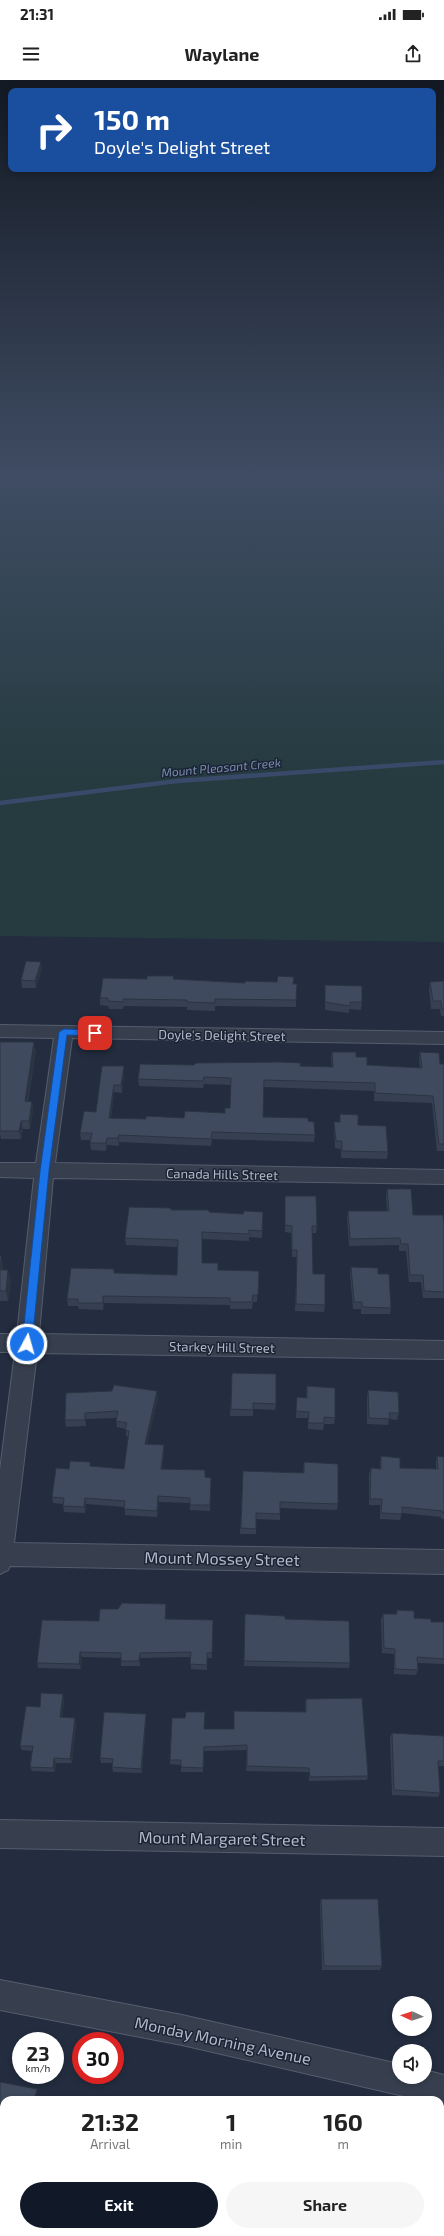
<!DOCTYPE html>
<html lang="en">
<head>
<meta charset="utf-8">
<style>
	body { margin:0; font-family:"Exo 2",sans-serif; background:#f6f6f6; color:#222; height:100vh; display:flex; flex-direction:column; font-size:15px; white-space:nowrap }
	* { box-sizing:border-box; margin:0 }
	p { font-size:13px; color:#767676 }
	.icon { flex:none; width:22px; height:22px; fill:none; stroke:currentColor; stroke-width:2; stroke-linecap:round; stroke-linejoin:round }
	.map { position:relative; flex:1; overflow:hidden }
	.details { position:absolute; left:0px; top:2016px; width:444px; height:140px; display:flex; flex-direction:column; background:#fff; border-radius:12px 12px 0 0; box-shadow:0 2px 6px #0003 }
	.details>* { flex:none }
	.top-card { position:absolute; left:8px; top:8px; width:428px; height:84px; border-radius:8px; box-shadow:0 2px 6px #0003; background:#1a4fa0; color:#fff; overflow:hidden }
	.needle { width:26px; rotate:274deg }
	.buttons { position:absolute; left:392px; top:1916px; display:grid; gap:8px }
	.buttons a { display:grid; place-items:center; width:40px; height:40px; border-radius:50%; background:#fff; box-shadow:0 2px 6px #0003; font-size:20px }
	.speed { position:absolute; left:12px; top:1952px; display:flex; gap:8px; font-size:20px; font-weight:700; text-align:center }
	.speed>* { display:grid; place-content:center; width:52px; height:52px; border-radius:50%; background:#fff; box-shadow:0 2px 6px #0003; line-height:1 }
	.speed small { font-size:10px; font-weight:400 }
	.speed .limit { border:6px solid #d22; background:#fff; color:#111 }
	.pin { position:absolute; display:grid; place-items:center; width:34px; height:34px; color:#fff; margin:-17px; border-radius:8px; box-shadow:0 2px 6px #0006 }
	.me { position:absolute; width:44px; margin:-22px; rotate:6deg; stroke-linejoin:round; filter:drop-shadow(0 0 3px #0008) }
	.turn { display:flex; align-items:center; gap:14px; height:84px; padding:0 20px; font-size:18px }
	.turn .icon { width:52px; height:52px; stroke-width:2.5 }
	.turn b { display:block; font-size:28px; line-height:34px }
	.eta { display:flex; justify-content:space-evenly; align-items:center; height:68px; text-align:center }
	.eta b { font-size:24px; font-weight:700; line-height:28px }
	.cta { display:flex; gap:8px; margin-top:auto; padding:8px 20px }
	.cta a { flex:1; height:46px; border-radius:24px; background:#111827; color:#fff; font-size:16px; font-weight:700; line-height:46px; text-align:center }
	.cta a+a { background:#f6f6f6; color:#222 }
	.status { display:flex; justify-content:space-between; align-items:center; height:28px; padding:0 20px; background:#fff; direction:ltr }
	.status svg { height:11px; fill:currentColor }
	header { display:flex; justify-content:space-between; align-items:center; height:52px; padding:0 20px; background:#fff; font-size:18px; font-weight:700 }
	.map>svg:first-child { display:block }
	.green { fill:#253b40 }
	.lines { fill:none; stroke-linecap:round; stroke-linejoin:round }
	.stream { stroke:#384969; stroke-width:4.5 }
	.street-casing { stroke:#555d6d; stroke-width:2 }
	.street { fill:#373f4f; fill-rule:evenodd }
	.wall { fill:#364052 }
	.shaded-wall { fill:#2c3442 }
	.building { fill:#3f4a5f; stroke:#2c3442 }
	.route { fill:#1a73e8; stroke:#114b97 }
	.labels { text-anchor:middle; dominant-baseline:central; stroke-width:3; stroke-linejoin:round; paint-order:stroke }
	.far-water-label { font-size:12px; font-style:italic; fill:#7a8eb2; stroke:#1c2434 }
	.street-label { font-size:13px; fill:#b3baca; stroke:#1c2434 }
	.near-street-label { font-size:16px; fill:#b3baca; stroke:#1c2434 }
</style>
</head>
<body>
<div class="status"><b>21:31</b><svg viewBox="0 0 49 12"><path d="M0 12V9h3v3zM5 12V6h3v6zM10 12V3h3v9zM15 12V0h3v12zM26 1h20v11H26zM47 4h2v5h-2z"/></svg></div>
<header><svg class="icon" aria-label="menu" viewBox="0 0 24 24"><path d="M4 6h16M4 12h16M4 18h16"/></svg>Waylane<svg class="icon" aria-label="share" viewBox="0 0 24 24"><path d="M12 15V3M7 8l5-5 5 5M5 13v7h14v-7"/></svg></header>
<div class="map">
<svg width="444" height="2156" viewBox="0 0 444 2156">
	<rect width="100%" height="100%" fill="#232d3f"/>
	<!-- green -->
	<path class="green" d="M0,395h444v467l-444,-6z"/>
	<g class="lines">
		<!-- stream -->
		<path class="stream" d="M0,723l177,-22 267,-19"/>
		<!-- street casing -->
		<g class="street-casing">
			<g id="street">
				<path d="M321,395h10l-4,12h-8l-1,-2z"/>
				<path d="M0,945l444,7v12l-372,-6 -17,125 389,7v14l-391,-6 -14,156 405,7v18l-407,-6 -23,190 430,7v24l-434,-8 -2,4 -8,4v-104l15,-118h-15v-18h17l17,-156 -34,-1v-14h36l18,-125 -54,-1z"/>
				<path d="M0,1740l444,8v28l-444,-8z"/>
				<path d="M0,1900l182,35 217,49v13h26v-7l19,5v30l-4,-1v-4h-19l-239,-55 -182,-35z"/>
			</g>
		</g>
		<!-- street -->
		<use href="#street" class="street"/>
	</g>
	<!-- wall -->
	<g class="wall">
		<path d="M437,395h7v11l-5,-1z"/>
		<path d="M42,889l-6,19h-14l-1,-8z"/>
		<path d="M147,899h27l71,4 48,1 3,16v7l-81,-1v5l-28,-1v-3l-63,-1 -1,3h-14l-1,-3 -8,-1v-7z"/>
		<path d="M444,901v35h-3l-1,-7h-9l-2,-20 1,-7z"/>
		<path d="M325,905l37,17 -1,8 -12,-1v4l-24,-3z"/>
		<path d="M0,962l36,8 -8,52h4l1,8 -3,19h-7l-2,10h-20l-1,-5z"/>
		<path d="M332,972l24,5 11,8 53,3 -1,-9 1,-7 20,12h4v87h-7l-5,-48 -58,-2v-10l-111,-4v30l45,4 7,14 -1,7 -102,-3 -1,7 -92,-4v4l-12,-1 -1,6 -15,-1 -1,-7v-3h-9l-1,-7 16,-21 6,-46 22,7 -2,20 -8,-1 -3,26 35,1 38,-1 41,-5 5,-5 1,-23 -27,-1 -1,4 -64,-2 -1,-7 56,-14 106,1 32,1 -1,-8z"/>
		<path d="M340,1034l18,11 30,27 -1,7 -46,-1v-9l-6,-1 -1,-19v-7h6z"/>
		<path d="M387,1109l26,26 31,10v73h-21l-2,-16h-12l-3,-31h-7v-6l-50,1 -2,-28 1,-7h39l-1,-15z"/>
		<path d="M285,1116l32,30 -1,7h-4l1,41 12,31 -1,7 -29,-1 2,-54h-5l-1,-24 -6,-1z"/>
		<path d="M171,1130l72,4 20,-2 -1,26 -13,-1v4l-47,-2v24l16,7 41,1 -2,31h-4l-1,7h-22v-4l-126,-2 -1,7 -24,-1 -1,-3h-10l-1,-7 48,-26 62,2 1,-28 -52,-2 -1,-7z"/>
		<path d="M0,1176h1l2,10v4l8,10 -3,21h-8z"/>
		<path d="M351,1187l27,7 13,34 -1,6h-29v-5h-8l-3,-35z"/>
		<path d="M232,1293l44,31 -1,6 -22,-1v7h-23z"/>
		<path d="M307,1306l28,32 -1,6h-10l-1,6 -15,-1v-11h-12l1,-21 9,1z"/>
		<path d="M368,1310l31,23 -2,7 -8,-1 -1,6 -21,-1v-27z"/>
		<path d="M66,1313l92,5 -11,46 17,1v7l-2,17 43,8 6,7 -1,27 -20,-1v-7l-31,-1 -2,15 -32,-2v-8l-39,-3 -1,9 -21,-1 -1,-6v-2l-10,-1 -1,-6 17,-28 22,-3 33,3 4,-32 -2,-1v-7l-9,-2 -1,-6 1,-3 -31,1v7l-20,1 -1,-7z"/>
		<path d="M381,1376l19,12 36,1v-7l1,-6 7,1v62h-3v-2l-39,-4 -2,7 -20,-1v-14h-11v-31l2,-6 9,1v-7z"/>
		<path d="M304,1382l34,42 -1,6 -57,-2v12l-24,-1v15h-16l3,-63 60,2z"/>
		<path d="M166,1524v15l47,1 -1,38h-5v12l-16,-1 -1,-12 -50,1v8h-19v-8l-39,-1 -1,12 -43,-1 -1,-5 62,-42 19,-12z"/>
		<path d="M397,1530l17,8 17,4h13v42l-26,-1v7l-2,5 -22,-1v-20l-12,-1 -1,-34 2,-5h13z"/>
		<path d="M245,1534l40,5 65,44 -1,5 -105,-2z"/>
		<path d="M64,1619l-2,18 14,6 -4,40h-16l-1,9 -23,-1 -2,-4 2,-16 -10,-1 -2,-4 20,-39z"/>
		<path d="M306,1619l62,77 -1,4 -58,1v-9l-63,-1 1,-21 -43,1 -1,21h-22v-7l-11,-1v-4l15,-42 20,11h29l71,-17v-8z"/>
		<path d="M146,1634v5l-4,54 -29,-1 -1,-5v-4h-11l-1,-5z"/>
		<path d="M392,1653l52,3v30h-6l2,27 -2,4 -46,-2 -2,-58z"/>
		<path d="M321,1819l61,67 -2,4h-58l-2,-66z"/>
		<path d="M419,2152h21l4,4h-25z"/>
	</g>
	<!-- shaded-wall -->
	<g class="shaded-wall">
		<path d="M41,882l1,7 -6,19 -1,-7z"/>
		<path d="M34,962l2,8 -10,59 -1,-8z"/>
		<path d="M124,986v7l-2,20 -1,-8z"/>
		<path d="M114,1005v7l-4,33 -1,-7z"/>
		<path d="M32,1022l1,8 -3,19 -1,-8z"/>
		<path d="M21,1041l2,8 -2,10 -2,-8z"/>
		<path d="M119,1055v11l-1,-8z"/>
		<path d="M107,1058v7l-1,6v-8z"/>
		<path d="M1,1176l2,10 -1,14 -2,-7v-8z"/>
		<path d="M8,1190l3,10 -3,21 -2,-10z"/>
		<path d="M103,1216l1,7 -1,7z"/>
		<path d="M157,1311l1,7 -12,53 -1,-7z"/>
		<path d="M85,1333l1,6v7l-1,-6z"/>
		<path d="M164,1365v7l-2,23 -1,-6z"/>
		<path d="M158,1416l1,6 -2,15v-6z"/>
		<path d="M85,1418l1,6 -1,9 -1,-6z"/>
		<path d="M80,1572l2,5 -1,12 -2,-5z"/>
		<path d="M140,1573v13l-1,-5z"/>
		<path d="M63,1614l1,5 -2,23 -2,-5z"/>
		<path d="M146,1634v5l-4,54 -1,-4z"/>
		<path d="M75,1638l1,5 -4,40 -2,-4z"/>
		<path d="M54,1678l2,5 -1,9 -2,-4z"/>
		<path d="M37,2009l1,1 -2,10h-2z"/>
	</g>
	<!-- building -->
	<g class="building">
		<path d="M438,395h6v7h-5z"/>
		<path d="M26,881l15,1 -6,19 -14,-1z"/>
		<path d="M147,896h27l-1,3 72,4v-2l32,1 1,-6 16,1 -1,7h4l-1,16 -81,-1v4l-28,-1v-2l-64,-1v3l-15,-1v-3h-8l3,-20 44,1z"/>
		<path d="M444,901v28h-2l-1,-8h-8l-3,-19z"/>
		<path d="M325,905l37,1v16h-12v4l-25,-4z"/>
		<path d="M0,962h34l-9,59 7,1 -3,19h-8l-2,10h-19z"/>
		<path d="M332,972h24v5h11v8l55,3 -2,-16 19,1 1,11h4v80h-5l-6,-48 -58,-3v-10l-111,-3 -1,37 45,1v3l6,1 1,13 -103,-3 -1,7 -92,-4 -1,3h-11l-1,5h-16l2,-10h-12l4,-22 12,1 6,-46h22l-3,19h-7l-5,33 37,1v-3l38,2 1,-7 40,2v-5h5l1,-30 -27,-1 -1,4 -65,-2 2,-15 54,1 2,-2 85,-1 20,1 -1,3 33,1z"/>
		<path d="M340,1034l18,1v10l28,1 2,26 -46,-1v-10h-6l-2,-19h6z"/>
		<path d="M387,1109h24l2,26h30l1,10v67l-20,-1 -1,-16h-13l-2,-31h-7l-1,-6 -50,1 -2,-28h41z"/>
		<path d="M285,1116h31l1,30h-5l1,48h12v31l-29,-1 1,-54h-5v-24l-7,-1z"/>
		<path d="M129,1127l42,1v2h38v2l34,2 1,-3 19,1 -1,19 -13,-1v4l-47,-2v31h16v7l41,1 -1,24h-5l-1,7h-22v-4l-127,-2v7h-25v-4h-11l4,-31 43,1v4l63,2 1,-35 -53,-2z"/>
		<path d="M351,1187l27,1v6h11l2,34 -29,-1v-5h-8z"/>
		<path d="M0,1190h8l-2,21h-6z"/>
		<path d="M232,1293l44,1v30l-23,-1v7l-22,-1z"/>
		<path d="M114,1305l43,6 -12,53 19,1 -3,24 44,1v7l6,1 -1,27h-20v-7l-32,-2 -1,15 -33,-2 1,-8 -40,-3 -1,9 -21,-1 1,-8 -12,-1 4,-29 13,1 1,-8 20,1v4l34,3 5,-38 -4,-1 2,-7 -11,-2 2,-10 -33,2v7h-20l1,-27 46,-2z"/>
		<path d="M307,1306l28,2v30l-11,-1v6h-16l1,-11 -13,-1 1,-14 10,1z"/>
		<path d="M368,1310l30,2 1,21h-10l1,6 -21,-1z"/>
		<path d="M381,1376l19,2v10l38,1 -1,-13 7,1v56h-1l-1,-2 -40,-4v7l-21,-1 1,-14h-12l1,-31 10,1z"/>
		<path d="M304,1382l34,2v40l-58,-2v12l-24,-1v16l-15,-1 2,-57 61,2z"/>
		<path d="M122,1523l44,1 -1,15 48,1 -1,33h-5v12l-17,-1 1,-12 -51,1 -1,8h-18v-8l-41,-1 -1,12 -42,-1 5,-43 57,1 1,-12h18z"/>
		<path d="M397,1530l17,1v7l17,1v3h13v37l-27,-2 1,13 -23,-1v-20l-11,-1 -1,-34h14z"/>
		<path d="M245,1534l40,2v3l64,2 1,42 -106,-2z"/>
		<path d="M41,1613l22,1 -3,23 15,1 -5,41 -16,-1 -1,10 -23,-1 3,-21h-13l6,-40 14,1z"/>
		<path d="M362,1618l6,78 -58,1 -1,-9 -62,-2v-21l-43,2 -1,21 -22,-1v-7h-11l2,-42h13l1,-6h19l-1,17h30v-18l72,1v-13z"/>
		<path d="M104,1632l42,2 -5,55 -29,-2 1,-8 -13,-1z"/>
		<path d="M392,1653l52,3v25h-6l2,32 -46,-3z"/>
		<path d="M321,1819h57l4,67h-58z"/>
		<path d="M0,2002l37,7 -3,11h-30v132h5l-1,4h-8z"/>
		<path d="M440,2075l4,1v80h-23v-4h19z"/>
	</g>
	<!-- sky -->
	<linearGradient id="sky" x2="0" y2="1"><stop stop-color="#131923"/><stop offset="0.57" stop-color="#3f4c63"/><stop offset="1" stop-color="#3f4c63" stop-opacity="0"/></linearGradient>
	<rect width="444" height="696" fill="url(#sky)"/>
	<!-- route -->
	<path class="route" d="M64,949l31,1 4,3 -4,3 -28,-1 -18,136 -17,173 -5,4 -5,-4 18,-173 19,-139z"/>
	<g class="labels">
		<!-- far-water labels -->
		<g class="far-water-label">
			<text transform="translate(221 687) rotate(-5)">Mount Pleasant Creek</text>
		</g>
		<!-- street labels -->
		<g class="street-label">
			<text transform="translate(222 955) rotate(1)">Doyle's Delight Street</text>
			<text transform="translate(222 1094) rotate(1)">Canada Hills Street</text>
			<text transform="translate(222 1267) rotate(1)">Starkey Hill Street</text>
		</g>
		<!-- near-street labels -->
		<g class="near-street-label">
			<text transform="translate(222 1478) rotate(1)">Mount Mossey Street</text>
			<text transform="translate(222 1758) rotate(1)">Mount Margaret Street</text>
			<text transform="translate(223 1960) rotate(12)">Monday Morning Avenue</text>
		</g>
	</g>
</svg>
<div class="buttons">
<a><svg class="needle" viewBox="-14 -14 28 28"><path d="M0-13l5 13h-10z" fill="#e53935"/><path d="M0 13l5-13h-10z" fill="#767676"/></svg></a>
<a><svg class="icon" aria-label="sound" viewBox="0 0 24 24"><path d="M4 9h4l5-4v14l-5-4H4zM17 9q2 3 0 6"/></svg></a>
</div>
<div class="speed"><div>23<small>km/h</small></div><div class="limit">30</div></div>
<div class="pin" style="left:95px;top:953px;background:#d93025"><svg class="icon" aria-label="arrive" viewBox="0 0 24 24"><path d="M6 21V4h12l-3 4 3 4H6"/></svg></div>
<svg class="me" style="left:27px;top:1264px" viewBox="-20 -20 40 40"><circle r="17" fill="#1a73e8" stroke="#fff" stroke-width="3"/><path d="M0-11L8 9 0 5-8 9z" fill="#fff"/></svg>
<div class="top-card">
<div class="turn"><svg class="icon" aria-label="right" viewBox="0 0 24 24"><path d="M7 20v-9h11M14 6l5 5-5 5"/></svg><div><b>150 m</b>Doyle's Delight Street</div></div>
</div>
<section class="details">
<div class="eta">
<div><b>21:32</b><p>Arrival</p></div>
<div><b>1</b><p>min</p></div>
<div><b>160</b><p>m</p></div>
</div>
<div class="cta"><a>Exit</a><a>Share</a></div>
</section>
</div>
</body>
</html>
